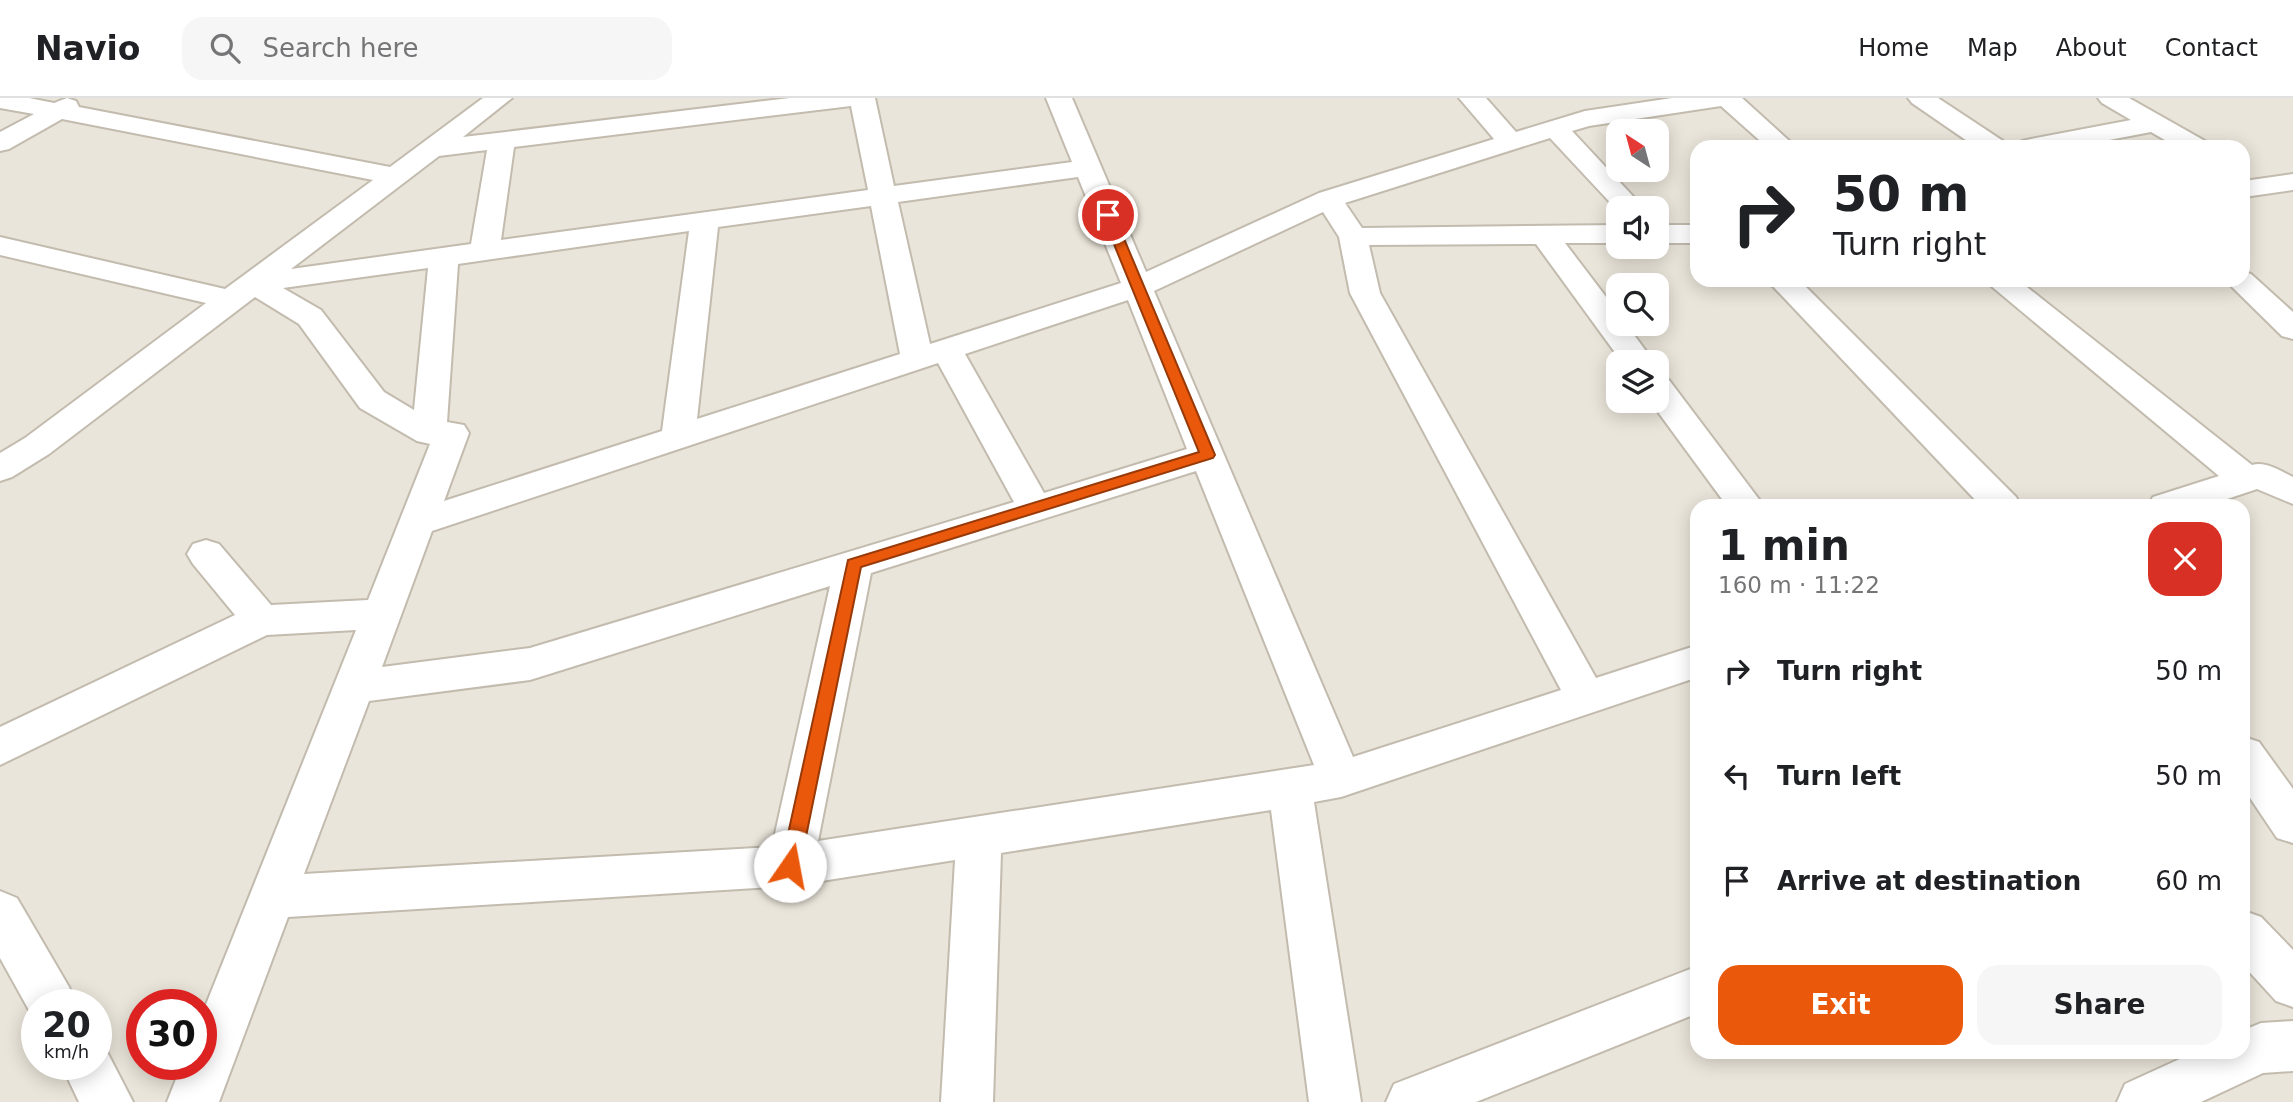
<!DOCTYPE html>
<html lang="en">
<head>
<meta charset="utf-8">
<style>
	body { margin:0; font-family:"DejaVu Sans",sans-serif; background:#f6f6f6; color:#202124; height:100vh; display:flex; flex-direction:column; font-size:26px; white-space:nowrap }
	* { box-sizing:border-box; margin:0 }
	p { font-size:23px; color:#757577 }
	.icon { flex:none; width:38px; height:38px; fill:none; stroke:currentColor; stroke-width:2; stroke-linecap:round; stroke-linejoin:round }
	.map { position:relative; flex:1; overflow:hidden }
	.details { position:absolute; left:1690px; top:401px; width:560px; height:560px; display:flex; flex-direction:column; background:#fff; border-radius:21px; box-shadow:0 4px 18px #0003 }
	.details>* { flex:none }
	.hud { position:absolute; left:1690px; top:42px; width:560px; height:147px; border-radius:21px; box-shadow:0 4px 18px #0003; background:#fff; color:#202124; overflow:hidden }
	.needle { width:46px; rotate:324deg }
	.tools { position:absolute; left:1606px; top:21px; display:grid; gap:14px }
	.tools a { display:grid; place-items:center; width:63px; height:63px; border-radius:14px; background:#fff; box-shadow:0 4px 18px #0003; font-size:35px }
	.speed { position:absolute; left:21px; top:891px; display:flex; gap:14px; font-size:35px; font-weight:700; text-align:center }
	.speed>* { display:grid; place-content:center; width:91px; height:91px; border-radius:50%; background:#fff; box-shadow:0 4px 18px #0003; line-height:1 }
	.speed small { font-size:18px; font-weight:400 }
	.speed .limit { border:10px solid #d22; background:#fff; color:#111 }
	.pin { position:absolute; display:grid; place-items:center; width:60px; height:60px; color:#fff; margin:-30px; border:4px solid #fff; border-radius:50%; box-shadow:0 2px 7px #0007 }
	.me { position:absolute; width:77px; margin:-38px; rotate:12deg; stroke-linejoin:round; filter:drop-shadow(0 0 5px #0008) }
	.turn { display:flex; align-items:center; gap:24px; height:147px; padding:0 28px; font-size:32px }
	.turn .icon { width:91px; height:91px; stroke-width:2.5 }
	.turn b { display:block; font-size:49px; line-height:60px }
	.round { display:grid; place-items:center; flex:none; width:74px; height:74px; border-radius:21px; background:#f6f6f6 }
	.overview { display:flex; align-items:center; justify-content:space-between; height:119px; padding:0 28px }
	h1 { font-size:42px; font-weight:800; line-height:52px }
	.action { display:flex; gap:14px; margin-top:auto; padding:14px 28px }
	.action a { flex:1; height:80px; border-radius:21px; background:#ea580c; color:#fff; font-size:28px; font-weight:800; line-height:80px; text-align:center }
	.action a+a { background:#f6f6f6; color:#202124 }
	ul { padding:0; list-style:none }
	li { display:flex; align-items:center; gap:21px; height:105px; padding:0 28px }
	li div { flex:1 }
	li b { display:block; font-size:26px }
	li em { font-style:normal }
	header { display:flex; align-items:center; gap:42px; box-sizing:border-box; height:98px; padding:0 35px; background:#fff; border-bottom:2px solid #e0e0e0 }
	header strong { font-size:33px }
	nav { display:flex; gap:38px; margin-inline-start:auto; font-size:24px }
	.search { width:490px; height:63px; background:#f6f6f6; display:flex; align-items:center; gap:18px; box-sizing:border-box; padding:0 24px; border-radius:21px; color:#757577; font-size:26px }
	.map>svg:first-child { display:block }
	.residential { fill:#eae5da; fill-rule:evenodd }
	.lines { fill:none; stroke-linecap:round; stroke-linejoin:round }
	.minor-casing { stroke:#c2bbae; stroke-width:4 }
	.minor { fill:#fff; fill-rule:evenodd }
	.route { fill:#ea580c; stroke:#983908; stroke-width:2 }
</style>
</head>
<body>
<header>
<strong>Navio</strong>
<div class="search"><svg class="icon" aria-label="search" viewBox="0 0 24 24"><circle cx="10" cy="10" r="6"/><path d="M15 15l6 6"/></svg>Search here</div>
<nav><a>Home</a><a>Map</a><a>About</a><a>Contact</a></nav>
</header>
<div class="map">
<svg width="2293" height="1004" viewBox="0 0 2293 1004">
	<rect width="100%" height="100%" fill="#f6f3ec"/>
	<!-- residential -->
	<path class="residential" d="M0,0h2293v1004h-2293zM1619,33h38v39h-38zM1698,49h546v133h-546zM1619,110h38v39h-38zM1619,187h38v39h-38zM1619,264h38v39h-38zM1698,408h546v546h-546zM37,906h59v60h-59zM142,906h59v60h-59z"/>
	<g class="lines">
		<!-- minor casing -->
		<g class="minor-casing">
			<g id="minor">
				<path d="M0,0h29l25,5 13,-5 9,3 3,6 311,60 93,-69h29l-49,39 327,-39h85l19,88 178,-24 -26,-64h26l74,174 173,-79 175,-54 -35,-41h27l30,34 69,-21 87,-13h70l54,49h-29l-46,-41 -132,20 -17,5 72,77h-25v4l-69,-74 -205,65 17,25 257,-3v18h-54l54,71v10h7l28,38h-32l-86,-118 -167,1 11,48 216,385 102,-33v32l-357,120 -27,5 47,300h-52l-38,-292 -270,43 -8,249h-52l14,-242 -165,26 -502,31 -69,185h-52l15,-38h19v-47l155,-387 -89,5 -267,130v-38l235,-112 -42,-51 -6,-10 6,-10 13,-4 13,4 52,61 97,-5 62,-156 -13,-3 -57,-33 -61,-84 -44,-27 -206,157 -37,23 -12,4v-28l25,-15 181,-135 -206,-48v-18l225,52 148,-109 -311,-61 -53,30 -9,2v-19l34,-18 -34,-6zM851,8l17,84 -367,50 13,-93zM487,52l-16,94 -180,25 148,-113zM1078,79l43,106 -191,61 -32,-142zM871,108l29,148 -203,65 21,-192zM1323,114l16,25 11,56 211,397 -208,67 -199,-466zM689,133l-27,200 -218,70 25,-68 -5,-8 -17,-3 11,-158zM428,170l-14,142 -30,-18 -63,-82 -38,-22zM1128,202l59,149 -143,44 -79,-139zM938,265l76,139 -484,146 -148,19 50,-136zM1196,373l118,294 -496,76 53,-268zM830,488l-58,261 -468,27 65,-173 161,-21z"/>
				<path d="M1908,0h30l65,43 4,6h-31l-64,-44z"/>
				<path d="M2098,0h31l76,43 4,6h-32l-26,-15 -79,15h-54l4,-6 9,-2 100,-19 -29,-17z"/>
				<path d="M2293,76v16l-49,7v-16z"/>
				<rect x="1657" y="127" width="41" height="18"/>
				<path d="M2244,174l7,2 42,38v27l-11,-3 -57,-56h19z"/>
				<path d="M1767,182h32l217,217 5,9h-40z"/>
				<path d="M1984,182h34l234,185c14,-4 28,6 41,12v27l-36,-15 -51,17h-58l5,-9 66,-21z"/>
				<path d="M1657,279l12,3 95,126h-37l-77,-105h7z"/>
				<path d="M2244,639l15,5 34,47v54l-16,-5 -33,-49z"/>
				<path d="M0,793l17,7 52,89 7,17h-39v18l-2,-1 -35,-63z"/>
				<path d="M2244,813l17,6 32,33v57l-17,-6 -32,-35z"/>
				<path d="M1698,868v47l-222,89h-90l8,-18z"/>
				<path d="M2293,923v50l-30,2 -62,29h-84l8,-18 70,-32h49v-22l17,-7z"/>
				<path d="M96,945l8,3 29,56h-54l-18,-38h35z"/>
			</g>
		</g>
		<!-- minor -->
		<use href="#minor" class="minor"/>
	</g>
	<!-- route -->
	<path class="route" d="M1104,115l10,2 101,240 -2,3 -352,109 -61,299 -3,6 -7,2 -6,-2 -3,-6 67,-306 351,-108 -97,-237z"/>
</svg>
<div class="tools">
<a><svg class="needle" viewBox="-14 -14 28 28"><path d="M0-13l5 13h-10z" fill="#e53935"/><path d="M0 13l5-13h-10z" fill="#757577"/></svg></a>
<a><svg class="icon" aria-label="sound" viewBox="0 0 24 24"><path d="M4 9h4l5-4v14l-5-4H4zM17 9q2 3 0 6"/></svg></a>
<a><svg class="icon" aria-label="search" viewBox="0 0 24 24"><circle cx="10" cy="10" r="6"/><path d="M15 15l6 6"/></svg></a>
<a><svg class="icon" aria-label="layers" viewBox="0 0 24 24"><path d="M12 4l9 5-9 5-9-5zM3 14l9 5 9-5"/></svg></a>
</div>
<div class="speed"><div>20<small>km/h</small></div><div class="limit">30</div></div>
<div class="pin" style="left:1108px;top:117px;background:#d93025"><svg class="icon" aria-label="arrive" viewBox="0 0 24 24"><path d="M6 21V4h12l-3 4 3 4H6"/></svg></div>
<svg class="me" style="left:790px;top:768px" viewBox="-20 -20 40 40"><circle r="19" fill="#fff"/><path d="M0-13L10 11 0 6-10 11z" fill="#ea580c"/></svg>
<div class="hud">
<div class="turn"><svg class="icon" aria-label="right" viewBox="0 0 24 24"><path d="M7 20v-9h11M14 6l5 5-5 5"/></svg><div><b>50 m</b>Turn right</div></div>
</div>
<section class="details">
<div class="overview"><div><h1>1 min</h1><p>160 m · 11:22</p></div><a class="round" style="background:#d93025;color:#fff"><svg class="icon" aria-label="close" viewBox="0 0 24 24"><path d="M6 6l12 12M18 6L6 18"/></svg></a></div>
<ul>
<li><svg class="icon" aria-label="right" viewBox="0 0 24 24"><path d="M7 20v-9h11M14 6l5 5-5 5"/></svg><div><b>Turn right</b></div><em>50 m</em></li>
<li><svg class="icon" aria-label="left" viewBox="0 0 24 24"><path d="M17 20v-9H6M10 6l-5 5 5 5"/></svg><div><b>Turn left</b></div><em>50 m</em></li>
<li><svg class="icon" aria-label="arrive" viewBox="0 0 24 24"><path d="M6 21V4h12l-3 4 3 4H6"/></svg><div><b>Arrive at destination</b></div><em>60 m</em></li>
</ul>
<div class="action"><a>Exit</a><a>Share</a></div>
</section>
</div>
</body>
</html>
